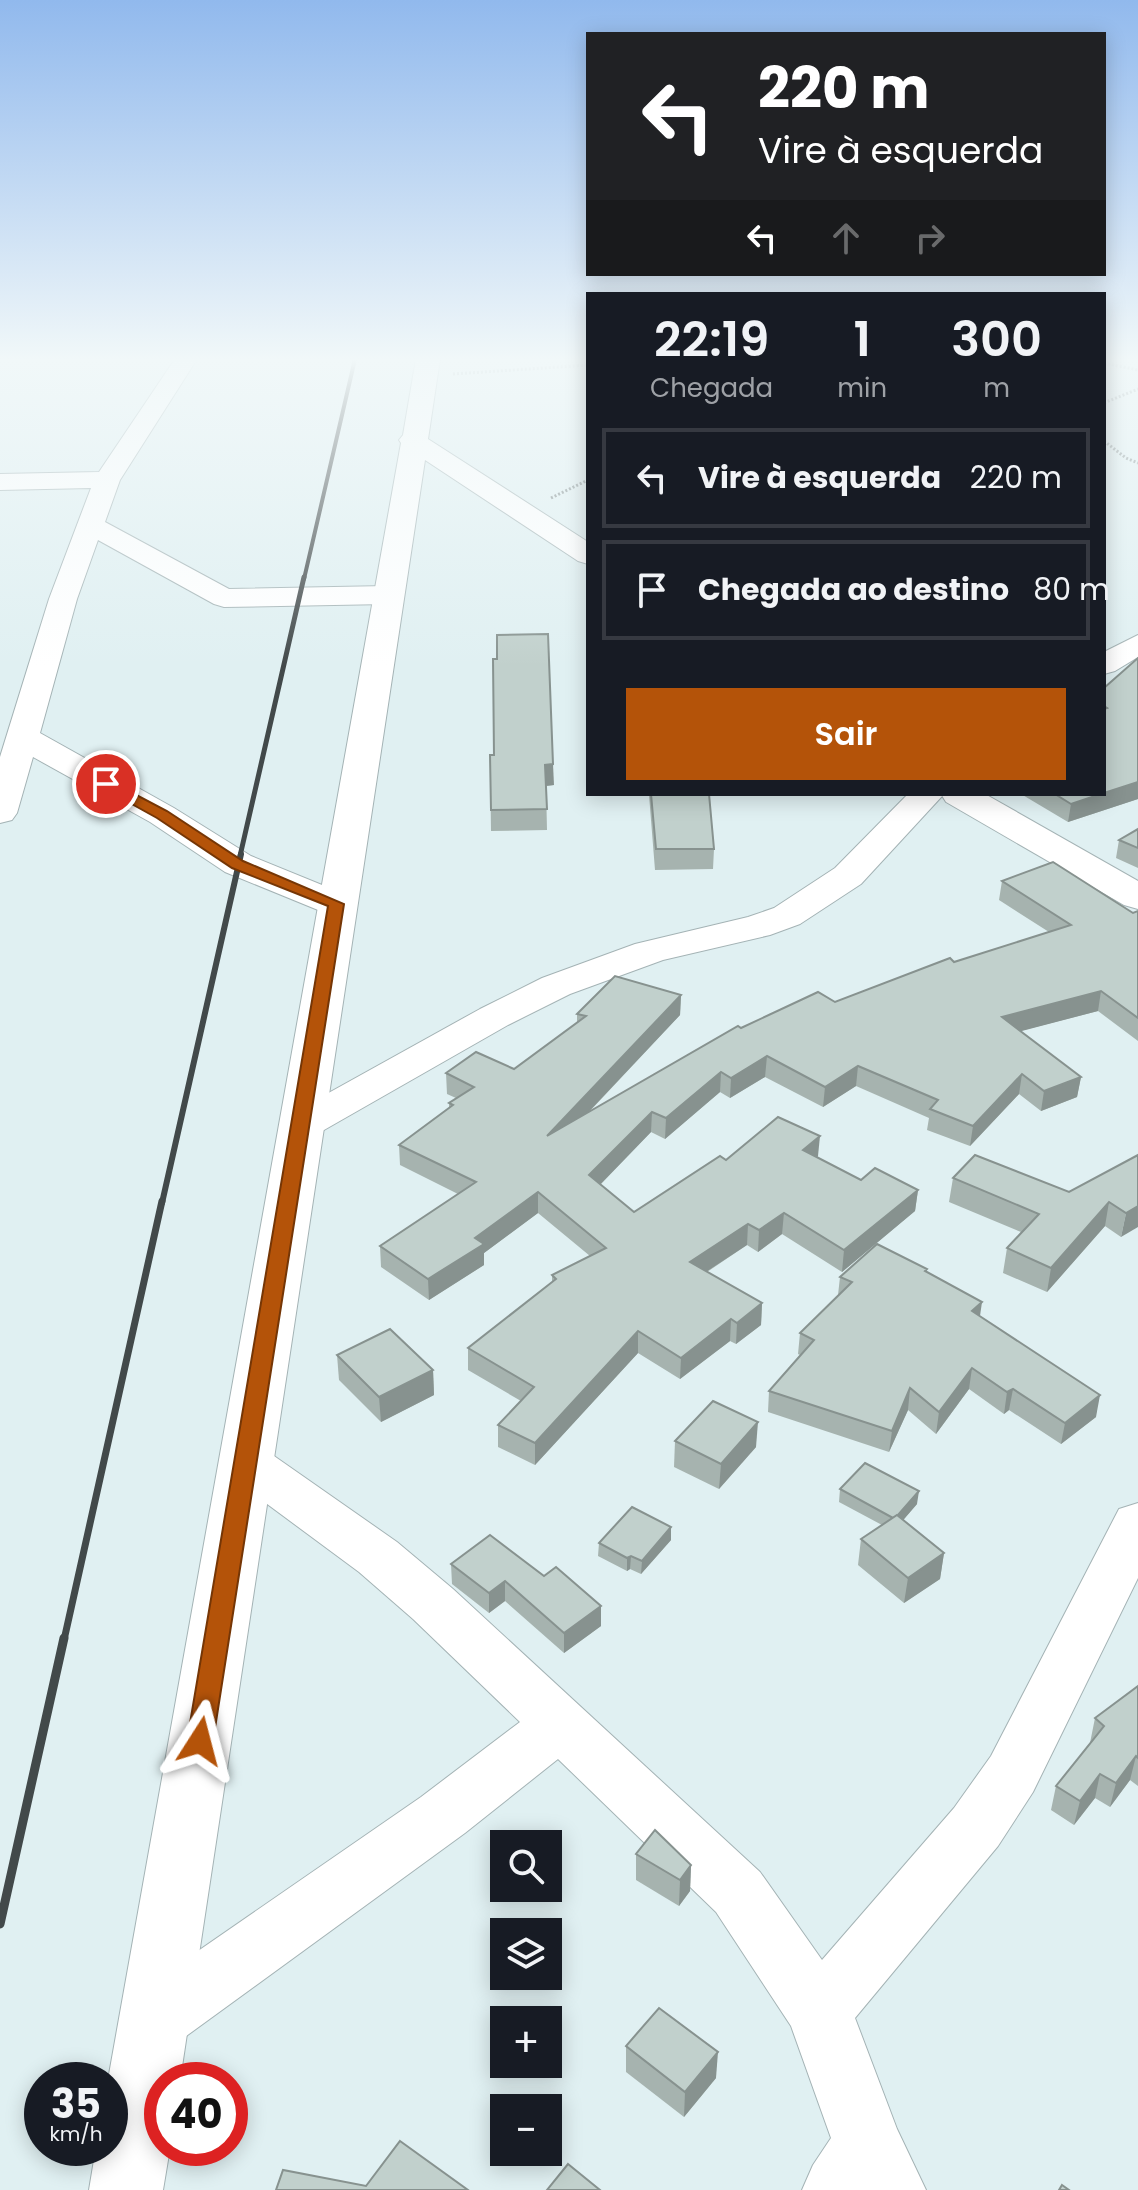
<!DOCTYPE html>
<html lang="pt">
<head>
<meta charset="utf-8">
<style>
	body { margin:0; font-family:Poppins,sans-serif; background:#242831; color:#f1f3f6; height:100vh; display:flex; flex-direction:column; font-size:30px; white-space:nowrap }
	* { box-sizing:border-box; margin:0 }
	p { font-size:26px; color:#9ea1a6 }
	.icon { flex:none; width:44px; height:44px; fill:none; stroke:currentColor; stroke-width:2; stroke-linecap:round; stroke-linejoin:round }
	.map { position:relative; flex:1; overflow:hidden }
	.sheet { position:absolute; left:586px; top:292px; width:520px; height:504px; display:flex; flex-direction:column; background:#171b24; border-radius:0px; box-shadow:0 4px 20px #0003 }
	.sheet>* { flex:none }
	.banner { position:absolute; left:586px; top:32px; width:520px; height:244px; border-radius:0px; box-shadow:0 4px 20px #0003; background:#202124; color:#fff; overflow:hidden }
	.tools { position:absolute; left:490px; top:1830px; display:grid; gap:16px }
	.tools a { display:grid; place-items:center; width:72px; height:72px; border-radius:0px; background:#171b24; box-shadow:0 4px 20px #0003; font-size:40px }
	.speed { position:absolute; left:24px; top:2062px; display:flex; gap:16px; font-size:40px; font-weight:700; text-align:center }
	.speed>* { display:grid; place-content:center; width:104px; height:104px; border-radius:50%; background:#171b24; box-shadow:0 4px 20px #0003; line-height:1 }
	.speed small { font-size:20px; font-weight:400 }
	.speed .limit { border:12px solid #d22; background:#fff; color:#111 }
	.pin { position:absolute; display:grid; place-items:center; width:68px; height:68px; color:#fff; margin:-34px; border:4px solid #fff; border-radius:50%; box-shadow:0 2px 8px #0007 }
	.me { position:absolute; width:88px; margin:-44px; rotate:9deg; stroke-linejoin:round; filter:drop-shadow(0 0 6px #0008) }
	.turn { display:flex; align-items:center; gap:28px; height:168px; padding:0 40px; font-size:36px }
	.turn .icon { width:104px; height:104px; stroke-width:2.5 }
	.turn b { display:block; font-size:56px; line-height:68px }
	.lanes { display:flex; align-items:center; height:76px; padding:0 40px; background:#0003; justify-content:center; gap:40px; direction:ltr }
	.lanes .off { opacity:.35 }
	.eta { display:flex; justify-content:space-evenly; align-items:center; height:136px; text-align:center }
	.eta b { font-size:48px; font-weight:600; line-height:56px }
	.button { display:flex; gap:16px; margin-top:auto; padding:16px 40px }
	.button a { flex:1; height:92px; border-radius:0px; background:#b45309; color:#fff; font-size:32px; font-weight:600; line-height:92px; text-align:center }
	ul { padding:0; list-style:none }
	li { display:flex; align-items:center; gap:24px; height:100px; margin:0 16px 12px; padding:0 24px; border:4px solid #363941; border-radius:0px }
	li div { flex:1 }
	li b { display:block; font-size:30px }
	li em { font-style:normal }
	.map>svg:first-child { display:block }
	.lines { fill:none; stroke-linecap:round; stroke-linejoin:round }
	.street-casing { stroke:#a4b3b5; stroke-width:2 }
	.secondary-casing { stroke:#a4b3b5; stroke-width:2 }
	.path { stroke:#7d8889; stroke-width:3; stroke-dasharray:2 2; stroke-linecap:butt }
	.street { fill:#fff; fill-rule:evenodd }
	.secondary { fill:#fff; fill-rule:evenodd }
	.rail-far4 { stroke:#42494a; stroke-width:4 }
	.rail-far3 { stroke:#42494a; stroke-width:5 }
	.rail-far2 { stroke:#42494a; stroke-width:6 }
	.rail-far1 { stroke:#42494a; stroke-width:7 }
	.rail { stroke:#42494a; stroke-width:9 }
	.wall { fill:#a6b3af }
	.shaded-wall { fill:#87928f }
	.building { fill:#c1d0cc; stroke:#87928f; stroke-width:2 }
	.route { fill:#b45309; stroke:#753606; stroke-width:2 }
</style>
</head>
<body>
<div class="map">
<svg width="1138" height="2190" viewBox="0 0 1138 2190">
	<rect width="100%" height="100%" fill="#e0f0f2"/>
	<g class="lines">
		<!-- street casing -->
		<g class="street-casing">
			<g id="street">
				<path d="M175,359h22l-77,121 -15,42 124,67 158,-3 10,3 4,6 -4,6 -10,3 -163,3 -10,-3 -116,-64 -21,59 -37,134 134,75 77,48 98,40 5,8 -5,8 -13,3 -13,-3 -98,-40 -75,-50 -117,-65 -16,56 -5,7 -12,3v-66l49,-158 42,-111 -91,2v-16l99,-2z"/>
				<path d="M1138,635v22l-23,14 -11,3v-22z"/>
				<path d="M908,794h36l-83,90 -61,40 -30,11 -107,25 -93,34 -62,31 -191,109 -15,4 -15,-4 -6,-9 6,-9 193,-107 62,-31 93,-34 113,-27 26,-9 61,-40z"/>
				<path d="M246,1443l18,6 133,93 56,47 307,283 62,88 132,-152 37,-52 128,-247 19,-6v75l-105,214 -35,54 -143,172 42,111 29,61h-124l11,-25 18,-27 -40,-112 -75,-114 -158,-153 -93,74 -287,209 -24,9 -24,-9 -9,-22 9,-22 291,-201 99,-75 -107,-103 -54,-47 -131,-97 -8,-13 8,-13z"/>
			</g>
		</g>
		<!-- secondary casing -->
		<g class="secondary-casing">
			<g id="secondary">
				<path d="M416,359h24l-12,80 160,103v22l-10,-3 -153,-101 -245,1620h-18v68h8l-7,42h-74l7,-42h14l-2,-68 293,-1637 -2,-3 4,-5z"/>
				<path d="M941,794h44l153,87v28l-14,-4 -178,-103z"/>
			</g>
		</g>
		<!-- path -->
		<g class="path">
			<path d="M1104,363l34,7"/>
			<path d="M453,374l135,-9"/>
			<path d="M1104,403l34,-14"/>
			<path d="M1104,441l22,17 12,5"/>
			<path d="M551,498l37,-18"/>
		</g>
		<!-- street -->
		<use href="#street" class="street"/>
		<!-- secondary -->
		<use href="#secondary" class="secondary"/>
		<!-- rail-far4 -->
		<path class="rail-far4" d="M304,579l51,-220"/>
		<!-- rail-far3 -->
		<path class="rail-far3" d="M240,856l64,-279"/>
		<!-- rail-far2 -->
		<path class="rail-far2" d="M162,1203l79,-349"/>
		<!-- rail-far1 -->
		<path class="rail-far1" d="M64,1640l98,-439"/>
		<!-- rail -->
		<path class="rail" d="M0,1924l64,-286"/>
	</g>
	<!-- wall -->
	<g class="wall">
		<path d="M1138,658v141l-70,23 -47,-28h83v-106z"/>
		<path d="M490,755l64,30 -8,1 1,44 -56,1z"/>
		<path d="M643,794h66l5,55 -1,20 -58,1 -6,-75z"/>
		<path d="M1138,829v39l-22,-10 3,-18z"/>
		<path d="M1002,881l131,32 5,-2v130l-40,-30 -78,20 61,46 -4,20 -36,14 -22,-17 -49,52 -43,-16 2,-12 -73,-32 -33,21 -58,-30 -35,21 -10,-6 -55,47 -14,-7 -51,53 34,27 92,-52 92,-4 -1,2 44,22 57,10 -3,21 -73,61 -60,-38 -24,18 -11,-7 -40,27 55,31 -1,22 -25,19 -6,-3 -50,38 -42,-26 -103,112 -37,-18v-22l23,-24 -53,-31v-22l84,-66v-7l38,-19 -52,-43 -54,40v12l-55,35 -48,-33 -1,-21 78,-52 -58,-29 -1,-20 50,-37v-5l7,-5 -9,-4 -1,-21 68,-4 63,-46v-9l104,-19 -1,20 -91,97 152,-84 94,-26 119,-40 95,-30 -50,-32z"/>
		<path d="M1138,1155l-17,82 -16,-11 -58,66 -44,-19 4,-25 14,-16 -72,-30 4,-24 116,14z"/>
		<path d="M927,1269v3l53,44 116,101 -35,27 -52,-34 -5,4 -35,-25 -33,45 -28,-24 -19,42 -121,-40 1,-21 31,-36 -2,-1 2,-21 38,-38 2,-18z"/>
		<path d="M337,1355l96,15 1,25 -53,27 -42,-42z"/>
		<path d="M675,1441l81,6 -37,42 -45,-22z"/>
		<path d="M840,1489l77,15 -14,16 41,33 -4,26 -36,24 -46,-38 3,-26 21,-14 -43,-23z"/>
		<path d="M671,1540l-30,34 -11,-5 -3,2 -29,-15 1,-13z"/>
		<path d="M451,1564l93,12 57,30v20l-37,27 -59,-52 -16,12 -37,-29z"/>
		<path d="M1138,1686v100l-8,-6 -20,27 -15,-9 -21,27 -23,-15 5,-24 34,-43 5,-25z"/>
		<path d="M636,1854l55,11 -1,26 -11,15 -43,-26z"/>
		<path d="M626,2046l90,32 -32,39 -58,-45z"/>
	</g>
	<!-- shaded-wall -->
	<g class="shaded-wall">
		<path d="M553,764l1,21 -9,1v-21z"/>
		<path d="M1138,782v17l-70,23 3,-18z"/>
		<path d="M1101,991l-3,20 -99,26 3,-20z"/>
		<path d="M681,995l-1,20 -133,141v-20z"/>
		<path d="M767,1056l-2,21 -35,21 1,-20z"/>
		<path d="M858,1066l-2,20 -33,21 2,-20z"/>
		<path d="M721,1072l-1,20 -55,47 1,-21z"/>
		<path d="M1022,1074l-3,20 -49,52 3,-20z"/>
		<path d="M1081,1077l-4,20 -36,14 3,-20z"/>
		<path d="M652,1112l-1,20 -62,64v-21z"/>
		<path d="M820,1136l-2,20 -17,15 2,-21z"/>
		<path d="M918,1190l-3,21 -73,61 2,-22z"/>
		<path d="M538,1192v21l-54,40v12l-55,35 -1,-21 47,-41z"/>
		<path d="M1109,1202l-4,24 -58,66 4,-24z"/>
		<path d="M1138,1206v21l-17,10 5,-24z"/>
		<path d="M784,1213l-2,21 -24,18 1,-22z"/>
		<path d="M748,1224l-1,21 -58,38 1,-21z"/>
		<path d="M982,1302l-3,21 -7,-12z"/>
		<path d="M762,1303l-1,22 -25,19 1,-21z"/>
		<path d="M731,1319l-1,22 -50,38 1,-21z"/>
		<path d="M638,1331v22l-103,112v-22z"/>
		<path d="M972,1368l-3,21 -33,45 3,-22z"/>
		<path d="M433,1370l1,25 -53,27 -2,-25z"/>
		<path d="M910,1388l-2,22 -19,42 3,-21z"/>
		<path d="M1013,1389l-4,21 -5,4 3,-22z"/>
		<path d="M1100,1395l-4,22 -35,27 4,-21z"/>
		<path d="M758,1422l-2,25 -37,42 2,-25z"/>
		<path d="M919,1491l-2,13 -24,28 2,-13z"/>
		<path d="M671,1527v13l-30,34 1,-13z"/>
		<path d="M944,1553l-4,26 -36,24 4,-25z"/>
		<path d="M631,1556l-1,13 -3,2v-13z"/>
		<path d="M505,1581v20l-16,12v-20z"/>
		<path d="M601,1606v20l-37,27v-20z"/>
		<path d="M1136,1756l-6,24 -20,27 6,-24z"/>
		<path d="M1100,1774l-5,24 -21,27 6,-24z"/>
		<path d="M691,1865l-1,26 -11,15 1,-26z"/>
		<path d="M718,2052l-2,26 -32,39 1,-25z"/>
	</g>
	<!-- building -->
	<g class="building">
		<path d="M548,634l5,130 -8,1 2,44 -56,1 -1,-55h4l-1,-96h4v-24z"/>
		<path d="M1138,658v124l-34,11v-84l3,-1 -3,-2v-18z"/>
		<path d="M651,794h58l5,55h-58z"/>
		<path d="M1055,794h46l-30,10z"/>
		<path d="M1138,829v19l-19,-8z"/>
		<path d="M1053,862l80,51 5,-2v107l-37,-27 -99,26 79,60 -37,14 -22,-17 -49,52 -43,-17 8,-9 -80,-34 -33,21 -58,-31 -36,22 -10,-6 -55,46 -14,-6 -63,63 45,37 86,-56 6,4 52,-43 42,19 -17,14 58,30 14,-12 43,22 -74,60 -60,-37 -25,17 -11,-6 -58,38 72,41 -25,20 -6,-4 -50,39 -43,-27 -103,112 -37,-18 36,-38 -66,-39 88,-69 -4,-4 54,-27 -68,-56 -63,46 9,6 -56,35 -48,-33 96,-64 -77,-37 54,-40 -4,-2 25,-16 -28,-14 30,-21 38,17 72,-53 -9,-2 38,-38 66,19 -134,141 191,-110 3,2 77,-36 17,10 115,-44 4,4 117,-37 -69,-44z"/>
		<path d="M975,1155l94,37 69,-37v51l-12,7 -17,-11 -58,66 -44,-20 32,-34 -86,-36z"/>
		<path d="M877,1244l50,25 -2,2 57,31 -10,9 128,84 -35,28 -52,-34 -6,3 -35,-24 -33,44 -29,-24 -18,43 -123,-40 45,-51 -14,-7 52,-51 -12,-5z"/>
		<path d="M390,1329l43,41 -54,27 -42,-42z"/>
		<path d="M713,1401l45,21 -37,42 -46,-23z"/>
		<path d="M865,1463l54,28 -21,24 -5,3 -53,-29z"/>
		<path d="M632,1507l39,20 -29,34 -11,-5 -4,2 -28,-15z"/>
		<path d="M897,1515l47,38 -36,25 -47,-39z"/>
		<path d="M490,1535l54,41 12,-9 45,39 -37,27 -59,-52 -16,12 -38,-29z"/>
		<path d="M1138,1686v72l-2,-2 -20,27 -16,-9 -20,27 -24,-15 48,-60 -9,-8z"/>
		<path d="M655,1830l36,35 -11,15 -44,-26z"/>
		<path d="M659,2008l59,44 -33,40 -59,-46z"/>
		<path d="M400,2141l68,49h-192l7,-20 83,16z"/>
		<path d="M568,2164l32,26h-53z"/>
		<path d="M1062,2185l7,5h-10z"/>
	</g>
	<!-- sky -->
	<linearGradient id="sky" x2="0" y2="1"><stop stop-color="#91b9ed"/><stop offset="0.54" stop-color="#f1f8f9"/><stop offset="1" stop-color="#f1f8f9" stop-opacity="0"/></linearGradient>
	<rect width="1138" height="666" fill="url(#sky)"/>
	<!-- route -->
	<path class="route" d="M106,779l61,32 76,50 101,43 -131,837 -4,7 -9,3 -9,-3 -4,-7 141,-835 -96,-38 -75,-50 -56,-31v-7z"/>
</svg>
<div class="tools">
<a><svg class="icon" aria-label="search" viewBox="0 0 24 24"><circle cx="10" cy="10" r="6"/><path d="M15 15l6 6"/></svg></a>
<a><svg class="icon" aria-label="layers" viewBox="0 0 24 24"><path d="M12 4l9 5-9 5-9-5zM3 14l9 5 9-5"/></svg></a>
<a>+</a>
<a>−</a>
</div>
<div class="speed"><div>35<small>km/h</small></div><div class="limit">40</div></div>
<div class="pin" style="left:106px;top:784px;background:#d93025"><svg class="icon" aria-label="arrive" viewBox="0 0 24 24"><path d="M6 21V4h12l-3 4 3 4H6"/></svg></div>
<svg class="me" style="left:200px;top:1741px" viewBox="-20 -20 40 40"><path d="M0-17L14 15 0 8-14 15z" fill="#b45309" stroke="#fff" stroke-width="4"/></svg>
<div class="banner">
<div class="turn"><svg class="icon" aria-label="left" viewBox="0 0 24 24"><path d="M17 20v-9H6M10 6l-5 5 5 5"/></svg><div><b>220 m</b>Vire à esquerda</div></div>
<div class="lanes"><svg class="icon" aria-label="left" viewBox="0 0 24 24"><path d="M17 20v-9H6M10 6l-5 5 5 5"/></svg><svg class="icon off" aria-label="ahead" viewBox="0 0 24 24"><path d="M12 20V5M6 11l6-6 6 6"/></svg><svg class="icon off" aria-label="right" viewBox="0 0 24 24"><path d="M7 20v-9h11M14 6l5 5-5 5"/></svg></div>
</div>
<section class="sheet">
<div class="eta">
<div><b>22:19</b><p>Chegada</p></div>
<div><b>1</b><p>min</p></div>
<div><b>300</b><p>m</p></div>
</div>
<ul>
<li><svg class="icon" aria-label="left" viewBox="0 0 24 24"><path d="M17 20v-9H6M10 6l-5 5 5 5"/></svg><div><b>Vire à esquerda</b></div><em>220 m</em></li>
<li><svg class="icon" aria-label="arrive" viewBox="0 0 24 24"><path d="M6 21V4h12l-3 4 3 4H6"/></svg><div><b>Chegada ao destino</b></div><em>80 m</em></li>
</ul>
<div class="button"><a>Sair</a></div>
</section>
</div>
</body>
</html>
